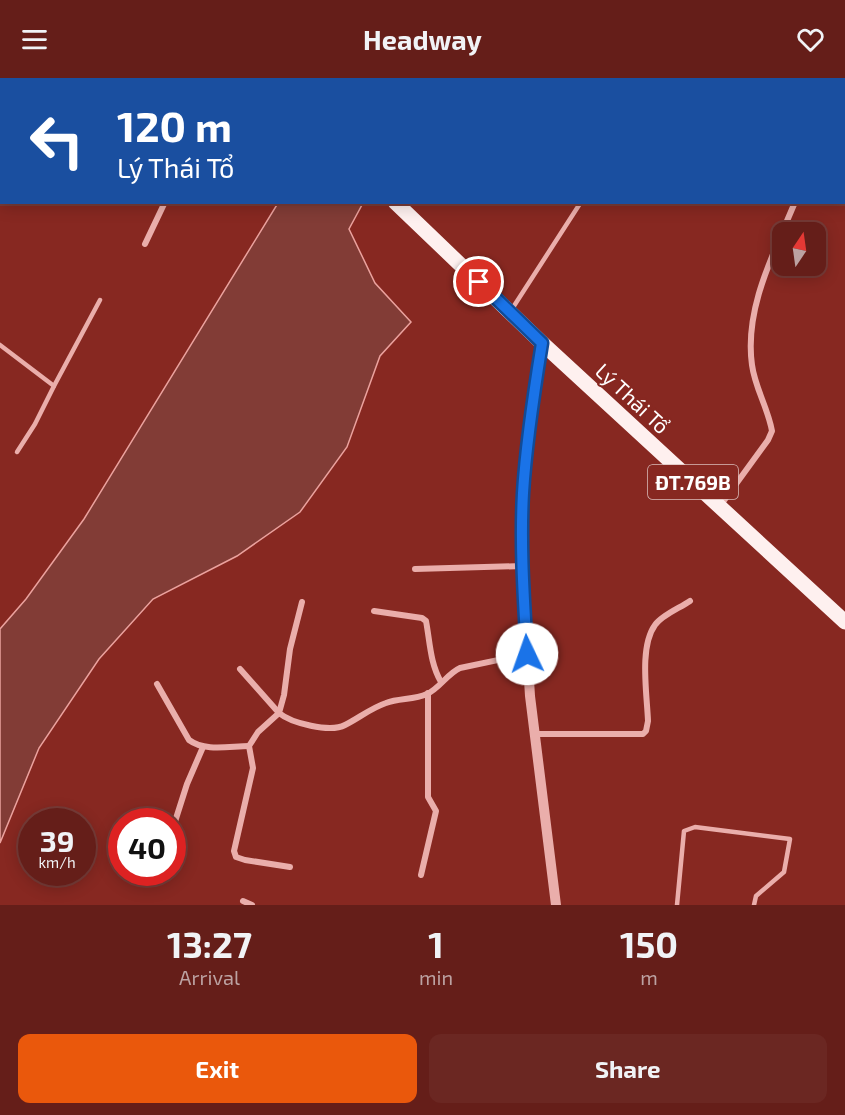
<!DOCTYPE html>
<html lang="en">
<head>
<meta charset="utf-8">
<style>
	body { margin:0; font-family:"Exo 2",sans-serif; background:#6b2722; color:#f1f3f6; height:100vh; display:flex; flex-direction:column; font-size:22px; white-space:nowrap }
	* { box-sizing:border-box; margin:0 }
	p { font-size:20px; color:#bca2a2 }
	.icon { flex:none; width:33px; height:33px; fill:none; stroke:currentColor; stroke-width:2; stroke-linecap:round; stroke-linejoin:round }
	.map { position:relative; height:827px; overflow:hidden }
	.side { display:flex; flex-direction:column; background:#651e19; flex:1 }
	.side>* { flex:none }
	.guide { position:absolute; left:0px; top:0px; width:846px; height:126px; box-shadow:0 3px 15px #0003,0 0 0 2px #793c38; background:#1a4fa0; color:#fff; overflow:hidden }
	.needle { width:39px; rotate:13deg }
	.buttons { position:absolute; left:772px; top:144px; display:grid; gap:12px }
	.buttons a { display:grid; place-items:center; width:54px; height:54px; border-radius:12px; background:#651e19; box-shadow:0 3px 15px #0003,0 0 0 2px #793c38; font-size:30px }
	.speed { position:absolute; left:18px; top:730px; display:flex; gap:12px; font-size:30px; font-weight:700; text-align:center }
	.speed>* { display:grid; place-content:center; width:78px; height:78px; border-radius:50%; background:#651e19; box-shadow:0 3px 15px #0003,0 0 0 2px #793c38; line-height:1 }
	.speed small { font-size:15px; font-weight:400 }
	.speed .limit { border:9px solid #d22; background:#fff; color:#111 }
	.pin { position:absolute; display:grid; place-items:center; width:51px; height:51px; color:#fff; margin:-26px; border:3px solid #fff; border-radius:50%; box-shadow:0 2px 6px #0007 }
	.me { position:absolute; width:66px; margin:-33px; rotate:357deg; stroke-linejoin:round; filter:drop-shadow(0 0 4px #0008) }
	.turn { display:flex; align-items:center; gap:21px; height:126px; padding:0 18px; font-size:27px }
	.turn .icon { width:78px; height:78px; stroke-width:2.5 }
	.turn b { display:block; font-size:42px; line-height:51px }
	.eta { display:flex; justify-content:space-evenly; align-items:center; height:102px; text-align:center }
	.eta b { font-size:36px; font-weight:700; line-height:42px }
	.action { display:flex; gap:12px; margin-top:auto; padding:12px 18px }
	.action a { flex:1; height:69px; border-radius:12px; background:#ea580c; color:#fff; font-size:24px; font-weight:700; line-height:69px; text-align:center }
	.action a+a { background:#6b2722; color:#f1f3f6 }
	header { display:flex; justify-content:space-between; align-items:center; height:78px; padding:0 18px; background:#651e19; font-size:27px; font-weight:700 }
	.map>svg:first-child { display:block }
	.water { fill:#823c36; stroke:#eba29e; stroke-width:1.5 }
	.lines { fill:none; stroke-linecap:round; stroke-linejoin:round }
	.service { stroke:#eaaeab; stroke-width:4.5 }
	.minor { stroke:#eaaeab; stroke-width:6 }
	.tertiary { stroke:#eaaeab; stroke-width:10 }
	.primary { stroke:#fef0ef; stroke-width:15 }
	.route-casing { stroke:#114b97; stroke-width:15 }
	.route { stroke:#1a73e8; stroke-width:10 }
	.labels { text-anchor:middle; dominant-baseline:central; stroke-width:4.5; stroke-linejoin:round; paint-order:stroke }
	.shield { fill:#872821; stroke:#dbbebc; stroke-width:1.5 }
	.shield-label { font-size:20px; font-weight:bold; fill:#fff }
	.street-label { font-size:21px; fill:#fff; stroke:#872821 }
</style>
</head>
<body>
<header><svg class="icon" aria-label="menu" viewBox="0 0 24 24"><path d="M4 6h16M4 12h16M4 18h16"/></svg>Headway<svg class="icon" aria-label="heart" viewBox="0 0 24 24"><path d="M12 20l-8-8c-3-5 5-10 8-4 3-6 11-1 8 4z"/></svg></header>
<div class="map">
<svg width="845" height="827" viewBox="0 0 845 827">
	<rect width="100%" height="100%" fill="#872821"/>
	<!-- water -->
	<g class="water">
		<path d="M342,0h95l-95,1z"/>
		<path d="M278,125h85l-14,26 26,54 36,39 -31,34 -33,91 -47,65 -63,44 -84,43 -54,60 -60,89 -39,95v-214l26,-30 58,-80z"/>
	</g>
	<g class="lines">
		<!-- service -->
		<g class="service">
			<path d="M650,0l1,2"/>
			<path d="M512,231l69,-107"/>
			<path d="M0,267l54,41 46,-86"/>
			<path d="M17,374l18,-28 19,-38"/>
			<path d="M677,827l7,-74 11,-4 95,12 -6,33 -28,24 -2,9"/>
		</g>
		<!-- minor -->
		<g class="minor">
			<path d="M209,2l1,-2"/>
			<path d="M841,2l1,-2"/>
			<path d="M844,18h1"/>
			<path d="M844,68h1"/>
			<path d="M145,166l20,-42"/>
			<path d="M720,428l48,-66 4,-9c-4,-23 -17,-43 -20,-66 -8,-56 22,-112 43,-163"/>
			<path d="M415,491l107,-3"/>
			<path d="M302,524l-12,47 -6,46 -5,18c12,10 51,20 66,12 14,-7 26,-17 41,-22 13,-5 28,-3 41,-9 13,-6 20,-20 33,-26l67,-14"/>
			<path d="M374,533l48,7 4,3c4,21 4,42 15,61"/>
			<path d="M240,591l39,44 -21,19 -9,14 4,22 -19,83 2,6 9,3 45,7"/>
			<path d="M157,606l32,56c16,12 41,6 60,6"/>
			<path d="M535,656h108l3,-3 2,-10c-1,-27 -9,-74 7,-96 7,-10 25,-17 35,-24"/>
			<path d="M172,753l15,-47 16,-37"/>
			<path d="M421,797l15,-64 -8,-14v-104"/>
			<path d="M243,823l9,4"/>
		</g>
		<!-- tertiary -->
		<path class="tertiary" d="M542,265l-13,84 -6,67 -1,72 8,130 26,209"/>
		<!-- primary -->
		<g class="primary">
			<path d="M267,0l1,2"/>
			<path d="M395,124l147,141 303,279"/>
		</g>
	</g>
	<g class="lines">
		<!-- route casing -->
		<g class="route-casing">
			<path id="route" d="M479,204l63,61c-8,49 -16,100 -19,150 -3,54 1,107 4,161"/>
		</g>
		<!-- route -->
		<use href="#route" class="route"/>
	</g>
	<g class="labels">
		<!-- shield labels -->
		<rect class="shield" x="648" y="387" width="90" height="34" rx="4.5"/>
		<g class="shield-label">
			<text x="693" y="404">ĐT.769B</text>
		</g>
		<!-- street labels -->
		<g class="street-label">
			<text transform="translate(633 320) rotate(43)">Lý Thái Tổ</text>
		</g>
	</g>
</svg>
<div class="buttons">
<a><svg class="needle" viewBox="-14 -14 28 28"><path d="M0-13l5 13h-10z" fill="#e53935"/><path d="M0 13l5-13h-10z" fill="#bca2a2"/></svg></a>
</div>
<div class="speed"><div>39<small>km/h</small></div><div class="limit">40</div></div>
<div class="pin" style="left:479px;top:204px;background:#d93025"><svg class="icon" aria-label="arrive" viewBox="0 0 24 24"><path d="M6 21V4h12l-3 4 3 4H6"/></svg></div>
<svg class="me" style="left:527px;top:576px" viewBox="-20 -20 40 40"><circle r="19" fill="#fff"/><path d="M0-13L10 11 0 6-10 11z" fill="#1a73e8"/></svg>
<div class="guide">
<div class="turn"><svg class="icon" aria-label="left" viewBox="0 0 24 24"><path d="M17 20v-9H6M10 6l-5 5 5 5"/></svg><div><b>120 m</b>Lý Thái Tổ</div></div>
</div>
</div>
<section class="side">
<div class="eta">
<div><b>13:27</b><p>Arrival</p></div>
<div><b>1</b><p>min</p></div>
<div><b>150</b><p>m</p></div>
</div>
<div class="action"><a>Exit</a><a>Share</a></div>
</section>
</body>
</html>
